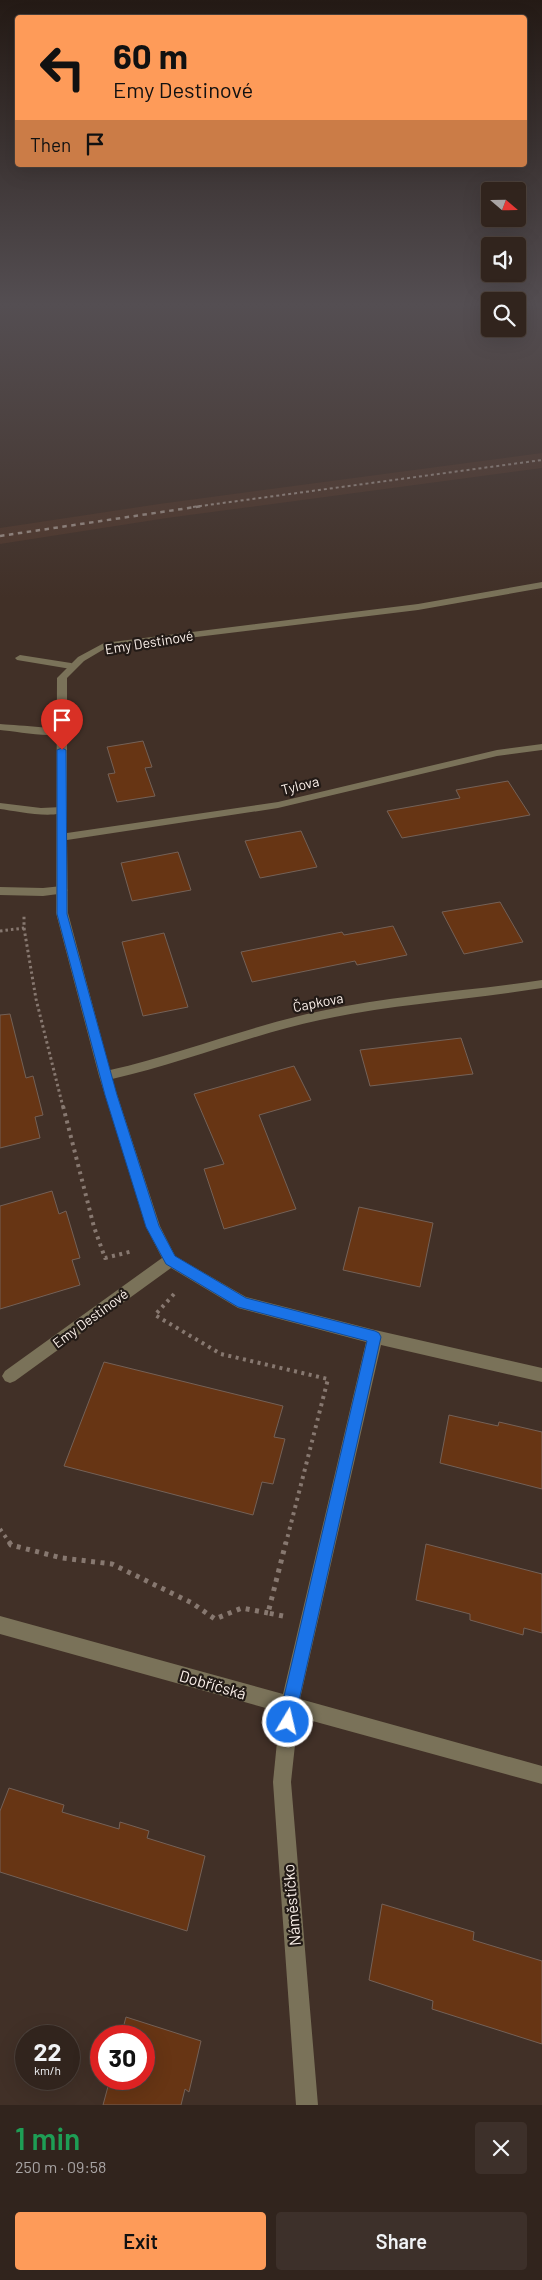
<!DOCTYPE html>
<html lang="en">
<head>
<meta charset="utf-8">
<style>
	body { margin:0; font-family:Barlow,sans-serif; background:#3d302a; color:#f1f3f6; height:100vh; display:flex; flex-direction:column; font-size:19px; white-space:nowrap }
	* { box-sizing:border-box; margin:0 }
	p { font-size:16px; color:#a8a4a4 }
	.icon { flex:none; width:28px; height:28px; fill:none; stroke:currentColor; stroke-width:2; stroke-linecap:round; stroke-linejoin:round }
	.map { position:relative; height:2105px; overflow:hidden }
	.details { display:flex; flex-direction:column; background:#31241d; flex:1 }
	.details>* { flex:none }
	.guide { position:absolute; left:15px; top:15px; width:512px; height:152px; border-radius:5px; box-shadow:0 5px 20px #0002,0 0 0 1px #4c413b; background:#fe9b59; color:#111; overflow:hidden }
	.needle { width:32px; rotate:110deg }
	.buttons { position:absolute; left:481px; top:182px; display:grid; gap:10px }
	.buttons a { display:grid; place-items:center; width:45px; height:45px; border-radius:5px; background:#31241d; box-shadow:0 5px 20px #0002,0 0 0 1px #4c413b; font-size:25px }
	.speed { position:absolute; left:15px; top:2025px; display:flex; gap:10px; font-size:25px; font-weight:700; text-align:center }
	.speed>* { display:grid; place-content:center; width:65px; height:65px; border-radius:50%; background:#31241d; box-shadow:0 5px 20px #0002,0 0 0 1px #4c413b; line-height:1 }
	.speed small { font-size:12px; font-weight:400 }
	.speed .limit { border:8px solid #d22; background:#fff; color:#111 }
	.pin { position:absolute; display:grid; place-items:center; width:42px; height:42px; color:#fff; margin:-51px -21px; border-radius:50% 50% 50% 0; rotate:-45deg; box-shadow:0 0 5px #0007 }
	.pin .icon { rotate:45deg }
	.me { position:absolute; width:55px; margin:-28px; rotate:9deg; stroke-linejoin:round; filter:drop-shadow(0 0 4px #0008) }
	.turn { display:flex; align-items:center; gap:18px; height:105px; padding:0 15px; font-size:22px }
	.turn .icon { width:65px; height:65px; stroke-width:2.5 }
	.turn b { display:block; font-size:35px; line-height:42px }
	.then { display:flex; align-items:center; height:48px; padding:0 15px; background:#0003; gap:10px; font-size:19px }
	.round { display:grid; place-items:center; flex:none; width:52px; height:52px; border-radius:5px; background:#3d302a }
	.summary { display:flex; align-items:center; justify-content:space-between; height:85px; padding:0 15px }
	h1 { font-size:30px; font-weight:600; line-height:38px; color:#1e9e55 }
	.action { display:flex; gap:10px; margin-top:auto; padding:10px 15px }
	.action a { flex:1; height:58px; border-radius:5px; background:#fe9b59; color:#111; font-size:20px; font-weight:600; line-height:58px; text-align:center }
	.action a+a { background:#3d302a; color:#f1f3f6 }
	.map>svg:first-child { display:block }
	.built { fill:#4e362a }
	.building { fill:#673514; stroke:#746157 }
	.lines { fill:none; stroke-linecap:round; stroke-linejoin:round }
	.path-far2 { stroke:#877870; stroke-width:3; stroke-dasharray:2.5 3; stroke-linecap:butt }
	.path-far1 { stroke:#877870; stroke-width:4; stroke-dasharray:3 4.5; stroke-linecap:butt }
	.path { stroke:#877870; stroke-width:5; stroke-dasharray:4 5.5; stroke-linecap:butt }
	.service { fill:#7a7259; fill-rule:evenodd }
	.minor { fill:#7a7259; fill-rule:evenodd }
	.rail-far1 { stroke:#9a8c84; stroke-width:2; stroke-dasharray:3 3; stroke-linecap:butt }
	.rail { stroke:#9a8c84; stroke-width:2.5; stroke-dasharray:4.5 4.5; stroke-linecap:butt }
	.route { fill:#1a73e8; stroke:#114b97 }
	.labels { text-anchor:middle; dominant-baseline:central; stroke-width:4.5; stroke-linejoin:round; paint-order:stroke }
	.street-label { font-size:14px; fill:#fbf0ea; stroke:#221a16 }
	.near-street-label { font-size:16px; fill:#fbf0ea; stroke:#221a16 }
</style>
</head>
<body>
<div class="map">
<svg width="542" height="2105" viewBox="0 0 542 2105">
	<rect width="100%" height="100%" fill="#413027"/>
	<!-- built -->
	<path class="built" d="M542,453v15l-375,50 -167,26v-16l159,-24z"/>
	<!-- building -->
	<g class="building">
		<path d="M143,741l9,26 -7,1 10,28 -38,6 -9,-28 7,-1 -8,-26z"/>
		<path d="M508,781l22,34 -128,23 -15,-27 73,-13 -4,-8z"/>
		<path d="M301,831l16,36 -57,11 -15,-37z"/>
		<path d="M178,852l13,38 -59,11 -11,-38z"/>
		<path d="M500,902l23,40 -59,12 -22,-42z"/>
		<path d="M393,926l14,29 -50,10 -2,-4 -103,21 -11,-30 101,-20 2,3z"/>
		<path d="M164,933l24,74 -45,9 -21,-74z"/>
		<path d="M10,1014l16,64 7,-2 10,39 -8,2 5,21 -40,10v-133z"/>
		<path d="M461,1038l12,36 -103,12 -10,-36z"/>
		<path d="M294,1066l17,34 -52,15 37,94 -72,20 -20,-60 20,-5 -30,-70z"/>
		<path d="M52,1191l7,23 7,-3 14,47 -8,2 8,25 -80,24v-103z"/>
		<path d="M359,1207l74,16 -13,64 -77,-17z"/>
		<path d="M104,1362l179,44 -9,31 11,2 -12,45 -11,-2 -9,33 -189,-49z"/>
		<path d="M449,1415l49,11 1,-4 43,10v57l-102,-26z"/>
		<path d="M426,1544l116,30v59l-18,-5 -1,7 -53,-15v-6l-54,-14z"/>
		<path d="M9,1788l55,17 -2,7 57,17 1,-7 29,9 -2,7 58,18 -18,75 -187,-59v-61z"/>
		<path d="M382,1904l92,28 -1,8 69,21v83l-110,-35 1,-8 -64,-21z"/>
		<path d="M126,2017l75,24 -12,51 -4,-3 -4,16h-78l7,-26h34v-43h-23z"/>
	</g>
	<g class="lines">
		<!-- path-far2 -->
		<g class="path-far2">
			<path d="M24,928l12,71 27,108"/>
			<path d="M0,931l24,-3v-14"/>
		</g>
		<!-- path-far1 -->
		<g class="path-far1">
			<path d="M63,1106l31,121 11,31 28,-7"/>
			<path d="M174,1294l-19,21 66,39 107,25 -42,164"/>
			<path d="M0,1529l10,14"/>
		</g>
		<!-- path -->
		<g class="path">
			<path d="M9,1542l2,3 51,13 50,6 80,39 23,16 27,-11 26,5"/>
			<path d="M283,1616l-15,-3 18,-71"/>
		</g>
		<!-- service -->
		<g class="service">
			<path d="M20,655l51,8 5,3 -5,3 -54,-9 -2,-2z"/>
			<path d="M0,724c10,1 63,4 67,7 -11,9 -52,0 -67,-1z"/>
			<path d="M0,803l41,5 21,-1 5,3c-10,10 -52,1 -67,-1z"/>
			<path d="M62,886l6,4 -2,3 -23,3 -43,-1v-8l43,1z"/>
		</g>
		<!-- minor -->
		<path class="minor" d="M542,582v6l-124,22 -312,38 -22,13 -17,17v155l211,-31 219,-52 45,-6v6l-45,6 -219,52 -211,32 1,73 42,157c71,-16 139,-44 211,-59 73,-16 148,-20 221,-31v8c-74,12 -149,16 -222,32 -70,15 -137,43 -208,59l48,147 15,30 71,41 129,33 167,38v14l-161,-37 -81,354 242,67v18l-244,-67 -7,65 27,323h-22l-23,-323 7,-70 -280,-78v-18l283,78 83,-352 -128,-34 -67,-40 -156,113 -5,2 -5,-2 -3,-5 3,-5 157,-113 -16,-31 -47,-151 -43,-163 1,-235 21,-21 26,-14 314,-39z"/>
		<!-- rail-far1 -->
		<path class="rail-far1" d="M193,507l349,-47"/>
		<!-- rail -->
		<path class="rail" d="M0,536l202,-30"/>
	</g>
	<!-- sky -->
	<linearGradient id="sky" x2="0" y2="1"><stop stop-color="#241a15"/><stop offset="0.51" stop-color="#544e52"/><stop offset="1" stop-color="#544e52" stop-opacity="0"/></linearGradient>
	<rect width="542" height="598" fill="url(#sky)"/>
	<!-- route -->
	<path class="route" d="M62,748l4,2 1,164 50,181 42,131 16,30 71,42 129,33 4,2 2,4 -83,368 -4,23 -6,2 -6,-2 -2,-6 2,-17 85,-364 -129,-34 -72,-43 -20,-37 -41,-132 -48,-181v-164z"/>
	<g class="labels">
		<!-- street labels -->
		<g class="street-label">
			<text transform="translate(149 642) rotate(-9)">Emy Destinové</text>
			<text transform="translate(300 785) rotate(-14)">Tylova</text>
			<text transform="translate(318 1002) rotate(-11)">Čapkova</text>
			<text transform="translate(90 1318) rotate(-36)">Emy Destinové</text>
		</g>
		<!-- near-street labels -->
		<g class="near-street-label">
			<text transform="translate(213 1684) rotate(16)">Dobříčská</text>
			<text transform="translate(291 1905) rotate(-95)">Náměstíčko</text>
		</g>
	</g>
</svg>
<div class="buttons">
<a><svg class="needle" viewBox="-14 -14 28 28"><path d="M0-13l5 13h-10z" fill="#e53935"/><path d="M0 13l5-13h-10z" fill="#a8a4a4"/></svg></a>
<a><svg class="icon" aria-label="sound" viewBox="0 0 24 24"><path d="M4 9h4l5-4v14l-5-4H4zM17 9q2 3 0 6"/></svg></a>
<a><svg class="icon" aria-label="search" viewBox="0 0 24 24"><circle cx="10" cy="10" r="6"/><path d="M15 15l6 6"/></svg></a>
</div>
<div class="speed"><div>22<small>km/h</small></div><div class="limit">30</div></div>
<div class="pin" style="left:62px;top:750px;background:#d93025"><svg class="icon" aria-label="arrive" viewBox="0 0 24 24"><path d="M6 21V4h12l-3 4 3 4H6"/></svg></div>
<svg class="me" style="left:288px;top:1722px" viewBox="-20 -20 40 40"><circle r="17" fill="#1a73e8" stroke="#fff" stroke-width="3"/><path d="M0-11L8 9 0 5-8 9z" fill="#fff"/></svg>
<div class="guide">
<div class="turn"><svg class="icon" aria-label="left" viewBox="0 0 24 24"><path d="M17 20v-9H6M10 6l-5 5 5 5"/></svg><div><b>60 m</b>Emy Destinové</div></div>
<div class="then">Then<svg class="icon" aria-label="arrive" viewBox="0 0 24 24"><path d="M6 21V4h12l-3 4 3 4H6"/></svg></div>
</div>
</div>
<section class="details">
<div class="summary"><div><h1>1 min</h1><p>250 m · 09:58</p></div><a class="round"><svg class="icon" aria-label="close" viewBox="0 0 24 24"><path d="M6 6l12 12M18 6L6 18"/></svg></a></div>
<div class="action"><a>Exit</a><a>Share</a></div>
</section>
</body>
</html>
